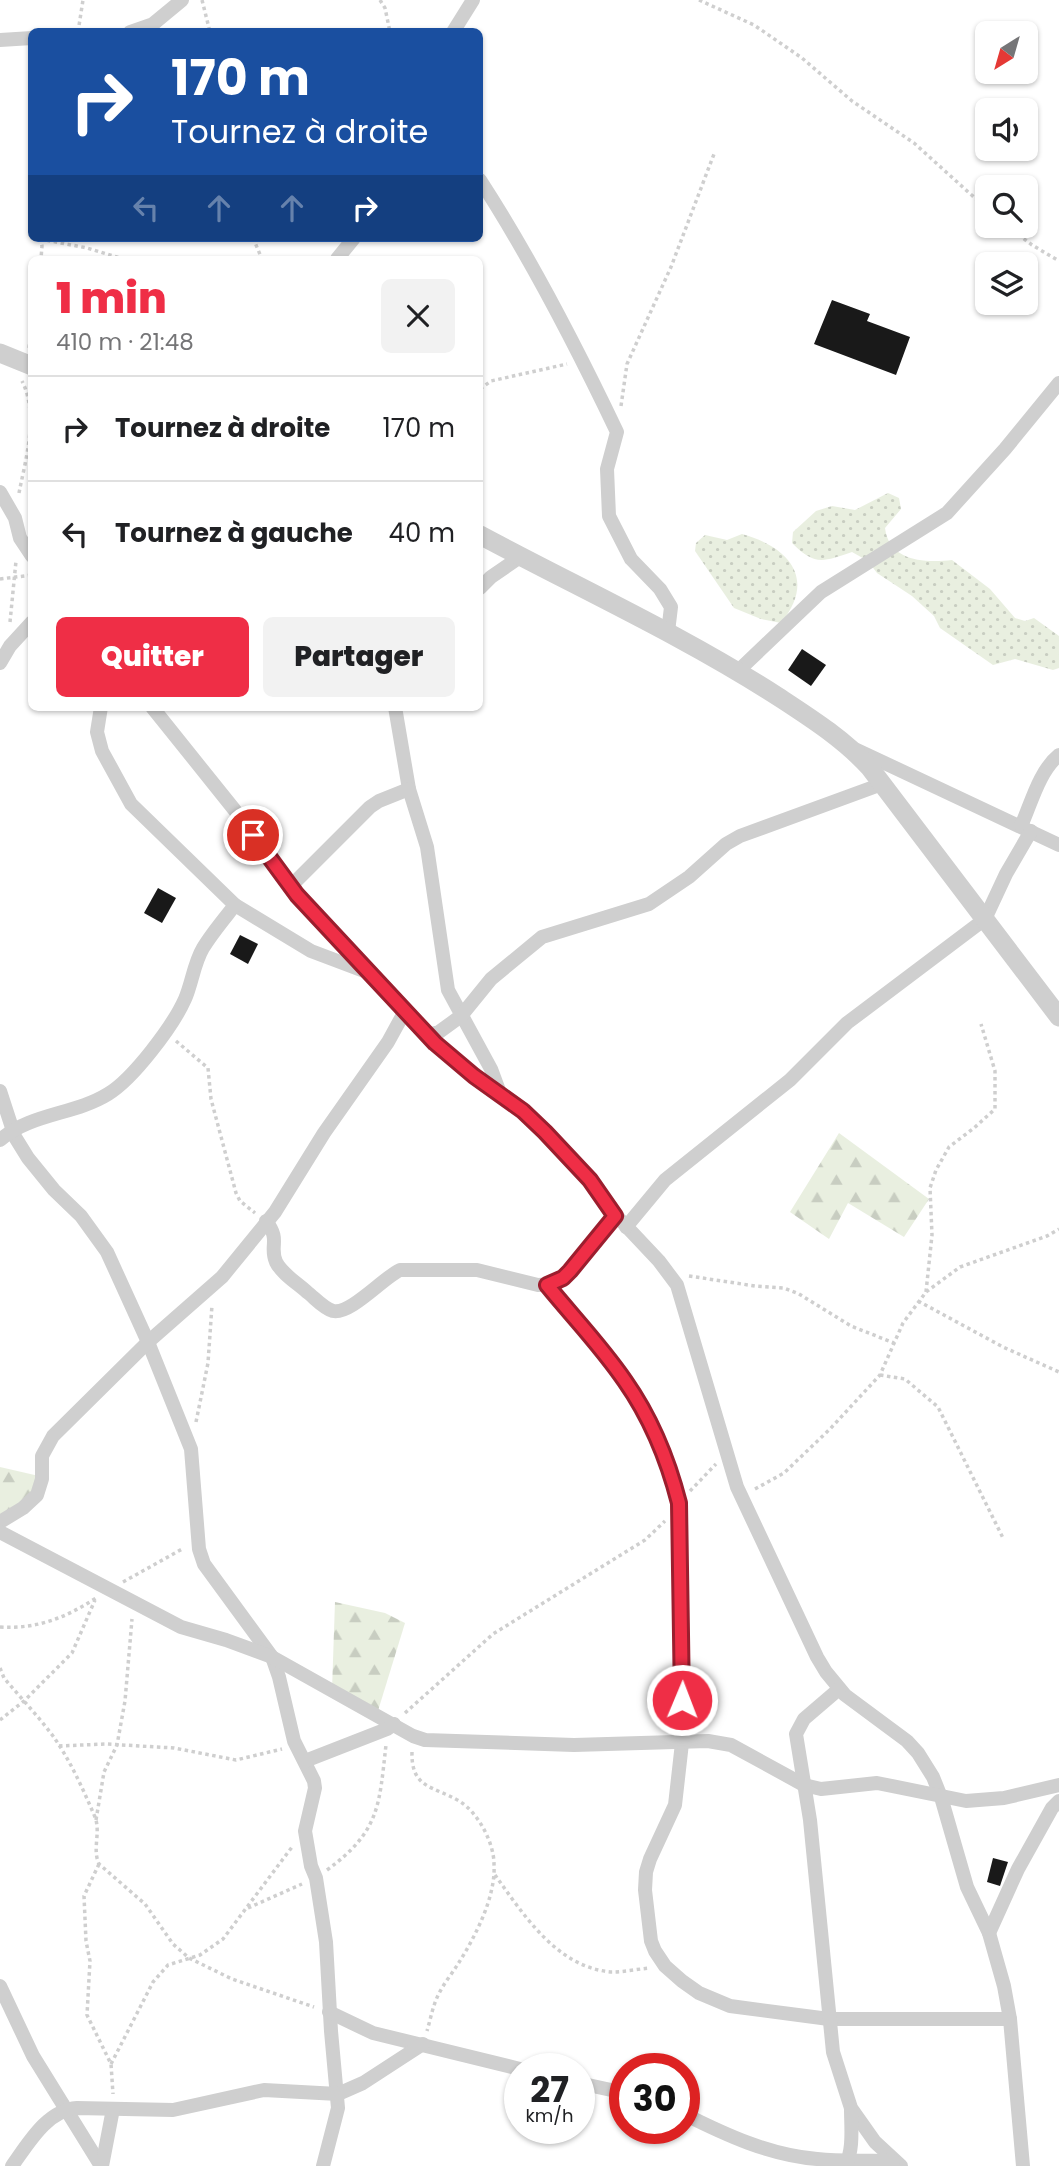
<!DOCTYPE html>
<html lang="fr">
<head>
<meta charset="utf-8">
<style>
	body { margin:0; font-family:Poppins,sans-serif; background:#f2f2f2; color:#202124; height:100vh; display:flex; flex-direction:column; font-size:26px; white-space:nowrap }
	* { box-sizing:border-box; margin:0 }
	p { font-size:23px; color:#757577 }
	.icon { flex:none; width:38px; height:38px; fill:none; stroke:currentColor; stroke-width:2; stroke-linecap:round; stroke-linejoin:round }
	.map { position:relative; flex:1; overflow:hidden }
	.details { position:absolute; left:28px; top:256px; width:455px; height:455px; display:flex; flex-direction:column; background:#fff; border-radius:10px; box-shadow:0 2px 5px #0004 }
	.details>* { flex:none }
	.banner { position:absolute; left:28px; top:28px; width:455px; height:214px; border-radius:10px; box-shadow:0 2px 5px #0004; background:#1a4fa0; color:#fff; overflow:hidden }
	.needle { width:46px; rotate:217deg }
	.tools { position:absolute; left:975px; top:21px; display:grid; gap:14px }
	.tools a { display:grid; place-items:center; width:63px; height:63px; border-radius:10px; background:#fff; box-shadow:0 2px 5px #0004; font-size:35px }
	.speed { position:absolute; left:504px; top:2053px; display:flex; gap:14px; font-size:35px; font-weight:700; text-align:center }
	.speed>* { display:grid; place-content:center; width:91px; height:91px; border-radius:50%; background:#fff; box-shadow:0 2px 5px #0004; line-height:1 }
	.speed small { font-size:18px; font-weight:400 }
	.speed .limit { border:10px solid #d22; background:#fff; color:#111 }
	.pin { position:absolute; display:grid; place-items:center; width:60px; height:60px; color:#fff; margin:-30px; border:4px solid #fff; border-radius:50%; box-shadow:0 2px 7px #0007 }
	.me { position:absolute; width:77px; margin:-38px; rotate:1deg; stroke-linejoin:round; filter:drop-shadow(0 0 5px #0008) }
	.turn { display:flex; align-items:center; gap:24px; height:147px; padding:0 28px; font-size:32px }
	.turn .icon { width:91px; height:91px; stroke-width:2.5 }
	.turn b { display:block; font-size:49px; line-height:60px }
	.lanes { display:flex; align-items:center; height:66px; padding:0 28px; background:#0003; justify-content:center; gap:35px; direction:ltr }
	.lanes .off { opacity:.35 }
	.round { display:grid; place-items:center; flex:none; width:74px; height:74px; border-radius:10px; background:#f2f2f2 }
	.summary { display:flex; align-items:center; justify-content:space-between; height:119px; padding:0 28px }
	h1 { font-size:42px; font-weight:800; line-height:52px; color:#ef2e46 }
	.action { display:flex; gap:14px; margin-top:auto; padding:14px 28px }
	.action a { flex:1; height:80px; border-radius:10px; background:#ef2e46; color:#fff; font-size:28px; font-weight:800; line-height:80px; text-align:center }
	.action a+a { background:#f2f2f2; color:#202124 }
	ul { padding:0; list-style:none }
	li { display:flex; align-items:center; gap:21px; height:105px; padding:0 28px; border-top:2px solid #e0e0e0 }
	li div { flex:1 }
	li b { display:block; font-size:26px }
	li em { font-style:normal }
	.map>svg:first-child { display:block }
	.grass { fill:url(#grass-dots) }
	.forest { fill:url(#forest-firs) }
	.building { fill:#191919 }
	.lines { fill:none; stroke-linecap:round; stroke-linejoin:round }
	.path { stroke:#cfcfcf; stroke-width:3.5; stroke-dasharray:3.5 3.5; stroke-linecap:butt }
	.minor { stroke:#cfcfcf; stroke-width:14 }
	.tertiary { stroke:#cfcfcf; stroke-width:19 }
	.route-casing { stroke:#9b1e2e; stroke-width:18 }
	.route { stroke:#ef2e46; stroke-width:12 }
</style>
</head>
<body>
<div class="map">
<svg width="1059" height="2166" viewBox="0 0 1059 2166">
	<defs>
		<pattern id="grass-dots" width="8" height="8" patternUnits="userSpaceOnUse" patternTransform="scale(1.75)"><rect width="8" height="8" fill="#e9efe0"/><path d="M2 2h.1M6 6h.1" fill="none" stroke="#c8cdc1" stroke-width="1.8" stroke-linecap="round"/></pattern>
		<pattern id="forest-firs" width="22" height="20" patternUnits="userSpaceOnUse" patternTransform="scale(1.75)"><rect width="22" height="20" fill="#e9efe0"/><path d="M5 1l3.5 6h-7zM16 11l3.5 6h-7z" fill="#c8cdc1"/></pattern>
	</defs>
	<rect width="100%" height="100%" fill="#fff"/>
	<!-- grass -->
	<g class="grass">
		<path d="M888,493l11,5 2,11 -16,19c4,34 41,35 67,32l38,29 25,29 10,3 9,-3 25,18v32l-6,2 -38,-11 -22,6 -53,-37 -6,-12 -22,-20 -35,-23 -9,-12 -16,-9c-30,10 -37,14 -60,-9l1,-11 23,-21 16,-5 23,4z"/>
		<path d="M742,534c47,13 75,45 39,89l-20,-4 -27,-11 -39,-57 1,-8 9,-8 22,5z"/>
	</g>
	<!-- forest -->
	<g class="forest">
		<path d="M839,1133l90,66 -25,38 -56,-34 -19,36 -39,-27z"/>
		<path d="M0,1467l39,9 -4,16 -35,29z"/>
		<path d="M335,1602l50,11 20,10 -28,91 -45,-24z"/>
	</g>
	<!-- building -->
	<g class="building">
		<path d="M832,300l38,14 -3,7 43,16 -14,38 -82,-31z"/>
		<path d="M802,649l24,16 -15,21 -23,-16z"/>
		<path d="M158,888l18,10 -14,25 -18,-10z"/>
		<path d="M240,935l18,9 -10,20 -18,-10z"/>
		<path d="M993,1858l15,4 -8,24 -13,-4z"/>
	</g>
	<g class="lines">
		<!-- path -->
		<g class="path">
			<path d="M202,0l8,32"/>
			<path d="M380,0l5,8 5,24"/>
			<path d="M699,0l55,25 48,33 50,43 62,42 73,66"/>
			<path d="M78,32l5,-32"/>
			<path d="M32,206v6"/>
			<path d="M1007,226l25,19 27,16"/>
			<path d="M40,238l2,8 -1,13"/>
			<path d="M253,238l9,21"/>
			<path d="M40,239l47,9 36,11"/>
			<path d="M29,348l3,-26"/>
			<path d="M480,389l11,-8 76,-17"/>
			<path d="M621,406l6,-42 44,-97 43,-113"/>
			<path d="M19,493c7,-36 20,-78 3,-112"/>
			<path d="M0,579l32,-4"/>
			<path d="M10,622l6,-61"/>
			<path d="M176,1041l32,27 3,31 25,94 4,8 15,12"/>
			<path d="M689,1276l66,10 29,2 15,6 52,32 43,17"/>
			<path d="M926,1292l6,-57 -2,-47 6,-18 13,-23 25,-19 21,-19v-38l-14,-47"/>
			<path d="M918,1301l85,46 56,25"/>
			<path d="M880,1375l25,4 33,28 66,133"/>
			<path d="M196,1422l12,-59 4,-58"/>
			<path d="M755,1489l29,-16 46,-44 50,-54 23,-52 23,-31 34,-25 87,-31 12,-7"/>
			<path d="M690,1491l26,-27"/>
			<path d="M123,1582l61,-34"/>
			<path d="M0,1627c38,2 65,-9 96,-29"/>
			<path d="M0,1668l4,10c16,19 34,38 49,58 17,24 30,53 42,81 6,16 -3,32 4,47l46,40 28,40 16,14 43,21 82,28"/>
			<path d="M405,1713l88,-79 152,-94 20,-19"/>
			<path d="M0,1720l24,-19 48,-48 23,-53"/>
			<path d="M59,1746l47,-2 68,4 62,12 46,-11"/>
			<path d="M412,1752c-1,37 22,34 47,49 19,11 35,42 35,63 2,33 -19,73 -36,100 -7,11 -17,23 -22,36 -4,10 -6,21 -9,31"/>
			<path d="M96,1820l8,-48 13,-27 8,-44 7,-82"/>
			<path d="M99,1864l-15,32 2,45 4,20 -3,54 24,49 2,30"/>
			<path d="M327,1870c53,-39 52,-64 59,-125"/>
			<path d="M495,1875c29,40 62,93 117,97 12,0 26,-3 38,-4"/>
			<path d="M248,1908l54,-24"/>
			<path d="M111,2064l42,-82 15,-17 32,-10 23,-16 69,-92"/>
		</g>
		<!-- minor -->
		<g class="minor">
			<path d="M130,32l23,-8 29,-24"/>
			<path d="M453,32l20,-32"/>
			<path d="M0,40l32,-2"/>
			<path d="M480,180c52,80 96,166 137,252l-10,37 2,47 22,43 29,30 11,18 -3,25"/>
			<path d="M337,259l17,-21"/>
			<path d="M0,492l15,26 5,20 12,18"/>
			<path d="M480,588l11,-11 29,-20"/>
			<path d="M0,663l10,-17 22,-24"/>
			<path d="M738,671l83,-79 126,-79 58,-64 54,-66"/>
			<path d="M152,707l89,111 56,77 30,33 107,115 40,34 49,34 22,21 45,48 20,29 49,52 18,24 60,202 80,170 9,15 19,23 62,46 11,12 15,24 8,20 26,90 22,46 15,53 6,33 13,147"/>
			<path d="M395,707l14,82 18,58 21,143 43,79 10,27"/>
			<path d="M857,750l202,95"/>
			<path d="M1021,826c10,-22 18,-55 38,-71"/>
			<path d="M291,886l79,-79 9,-6 30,-12"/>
			<path d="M235,905l76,46 53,20"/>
			<path d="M428,1035l11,-3 22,-16 30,-37 51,-42 107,-33 40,-27 37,-33 14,-8 142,-52"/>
			<path d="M0,1091l15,46 13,21 26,32 27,26 26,36 41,90 43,107 8,100 5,15 68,93 7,20 15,64 20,40 1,7 -10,43 6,35 5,12 10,64 5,89 7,77 -15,58"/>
			<path d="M0,1140c31,-27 74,-25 108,-46 25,-15 65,-68 77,-95 7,-16 9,-36 18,-51 9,-15 21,-29 32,-43l-104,-101 -29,-53 -5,-19 4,-25"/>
			<path d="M266,1221c15,19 3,25 10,41 6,12 21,21 31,30 8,6 16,16 26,19 17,4 50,-33 67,-41h77l61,15c13,0 23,-5 32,-14l45,-55"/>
			<path d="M626,1227l39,-47 125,-100 57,-57 138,-104 21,-45 25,-43"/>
			<path d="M547,1285l60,72 33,48 15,28 13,34 11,36 4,155 -1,85 -7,62 -25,54 -4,13 -1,18 6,51 4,10 10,15 17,15 17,12 31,13 99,13h181"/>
			<path d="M0,1522l23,-14 14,-13 5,-16v-23l11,-20 95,-94 74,-65 53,-65 49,-79 64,-91 17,-31"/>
			<path d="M0,1532l181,95 45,13 46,17 141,79 12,4 149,5 134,-4 23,4 73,40 17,4 56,-6 89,18 38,-3 55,-13"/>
			<path d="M839,1689l-35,30 -8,15 14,86 23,232 18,56 24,34 26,24"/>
			<path d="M305,1761l82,-32 7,-5"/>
			<path d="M989,1933l29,-64 34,-61 7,-7"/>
			<path d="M0,1986l33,70 68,110"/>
			<path d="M329,2012l44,21 147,36"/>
			<path d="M579,2083l46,10"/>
			<path d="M684,2114c42,21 85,41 133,45 25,3 51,1 76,2"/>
			<path d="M12,2166c16,-22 35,-56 65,-58l96,2 91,-20 74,4 25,-11 60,-39"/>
			<path d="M102,2166l11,-57"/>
			<path d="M845,2166c9,-16 6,-39 6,-57"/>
		</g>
		<!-- tertiary -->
		<g class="tertiary">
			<path d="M0,353l32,13"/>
			<path d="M480,535c99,53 202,100 297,161 32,21 67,43 93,72l189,249"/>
		</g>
	</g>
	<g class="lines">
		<!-- route casing -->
		<g class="route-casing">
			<path id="route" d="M253,835l44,60 138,148 39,33 49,35 22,21 45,48 25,36 -45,55 -7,7 -16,7c26,32 55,62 78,96 26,37 43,79 54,122l3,197"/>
		</g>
		<!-- route -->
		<use href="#route" class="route"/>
	</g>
</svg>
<div class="tools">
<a><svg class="needle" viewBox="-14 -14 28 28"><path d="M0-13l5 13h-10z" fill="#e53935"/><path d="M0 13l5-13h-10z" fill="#757577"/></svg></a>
<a><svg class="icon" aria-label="sound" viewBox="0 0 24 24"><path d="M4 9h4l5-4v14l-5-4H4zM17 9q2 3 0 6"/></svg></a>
<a><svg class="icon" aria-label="search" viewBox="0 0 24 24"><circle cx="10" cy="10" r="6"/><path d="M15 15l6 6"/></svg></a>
<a><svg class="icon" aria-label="layers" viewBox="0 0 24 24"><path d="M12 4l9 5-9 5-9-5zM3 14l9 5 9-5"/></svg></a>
</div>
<div class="speed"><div>27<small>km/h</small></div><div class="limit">30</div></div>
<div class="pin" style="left:253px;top:835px;background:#d93025"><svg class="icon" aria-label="arrive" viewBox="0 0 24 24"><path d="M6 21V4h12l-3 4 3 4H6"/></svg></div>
<svg class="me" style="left:682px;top:1700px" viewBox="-20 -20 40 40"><circle r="17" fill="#ef2e46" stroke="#fff" stroke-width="3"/><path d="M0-11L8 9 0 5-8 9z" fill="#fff"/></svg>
<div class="banner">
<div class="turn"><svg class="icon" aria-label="right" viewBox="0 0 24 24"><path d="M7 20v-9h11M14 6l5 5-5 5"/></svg><div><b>170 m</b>Tournez à droite</div></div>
<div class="lanes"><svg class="icon off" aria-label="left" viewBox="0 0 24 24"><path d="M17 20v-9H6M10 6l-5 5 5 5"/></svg><svg class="icon off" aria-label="ahead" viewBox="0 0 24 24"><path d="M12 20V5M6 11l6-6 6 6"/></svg><svg class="icon off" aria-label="ahead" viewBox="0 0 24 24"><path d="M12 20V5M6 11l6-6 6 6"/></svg><svg class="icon" aria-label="right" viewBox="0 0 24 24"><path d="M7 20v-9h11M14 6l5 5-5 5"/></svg></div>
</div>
<section class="details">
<div class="summary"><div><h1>1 min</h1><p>410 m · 21:48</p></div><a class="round"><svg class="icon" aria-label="close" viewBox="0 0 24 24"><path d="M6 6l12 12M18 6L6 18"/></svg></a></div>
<ul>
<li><svg class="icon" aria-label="right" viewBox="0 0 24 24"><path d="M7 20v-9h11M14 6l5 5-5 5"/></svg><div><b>Tournez à droite</b></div><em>170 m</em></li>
<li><svg class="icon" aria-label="left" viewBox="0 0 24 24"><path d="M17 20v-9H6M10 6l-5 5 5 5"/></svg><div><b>Tournez à gauche</b></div><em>40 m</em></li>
</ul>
<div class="action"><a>Quitter</a><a>Partager</a></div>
</section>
</div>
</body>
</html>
